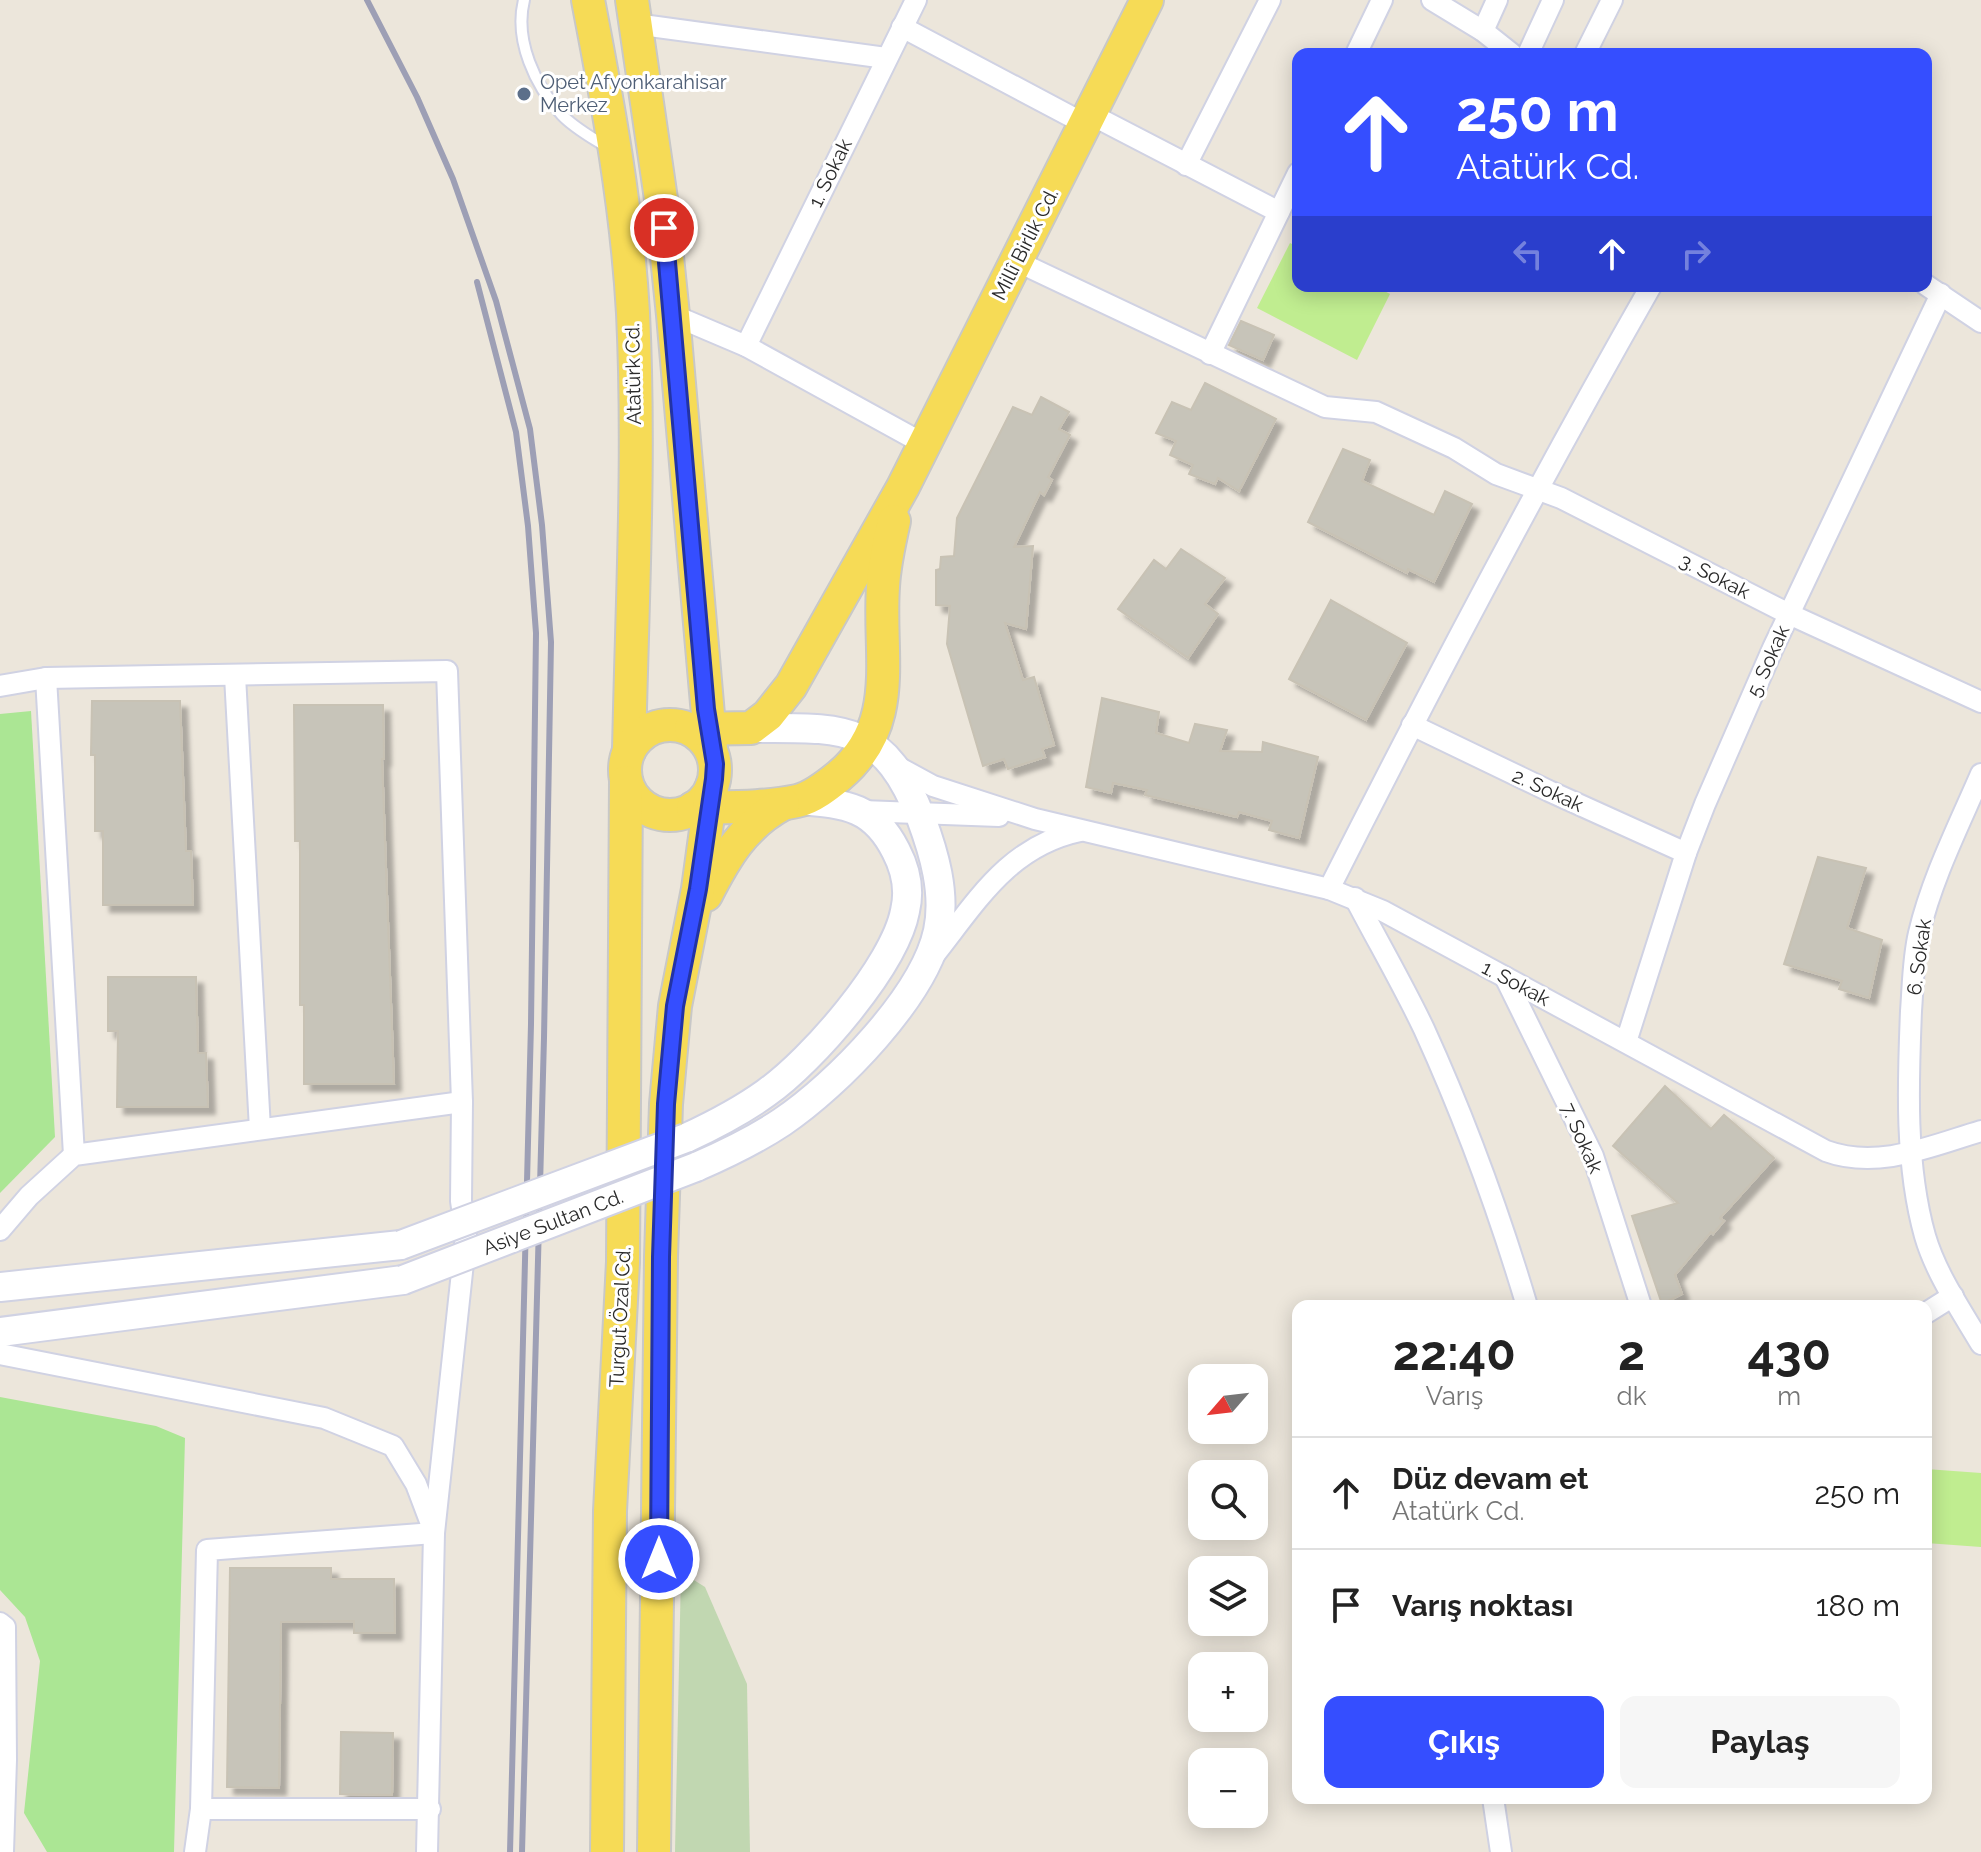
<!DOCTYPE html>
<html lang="tr">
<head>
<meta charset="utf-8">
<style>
	body { margin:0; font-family:Raleway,sans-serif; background:#f6f6f6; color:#222; height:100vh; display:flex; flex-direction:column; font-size:30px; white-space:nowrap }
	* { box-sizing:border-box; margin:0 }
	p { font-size:26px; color:#767676 }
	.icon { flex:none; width:44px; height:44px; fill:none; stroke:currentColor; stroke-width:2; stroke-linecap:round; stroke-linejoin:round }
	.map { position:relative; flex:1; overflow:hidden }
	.panel { position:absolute; left:1292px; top:1300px; width:640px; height:504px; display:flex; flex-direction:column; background:#fff; border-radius:16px; box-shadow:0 4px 20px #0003 }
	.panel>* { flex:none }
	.guide { position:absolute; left:1292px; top:48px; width:640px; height:244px; border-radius:16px; box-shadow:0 4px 20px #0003; background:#354eff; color:#fff; overflow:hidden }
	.needle { width:52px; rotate:242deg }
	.buttons { position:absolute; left:1188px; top:1364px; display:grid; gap:16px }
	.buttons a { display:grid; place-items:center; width:80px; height:80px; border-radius:16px; background:#fff; box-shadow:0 4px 20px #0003; font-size:40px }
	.pin { position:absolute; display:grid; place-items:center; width:68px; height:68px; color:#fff; margin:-34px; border:4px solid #fff; border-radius:50%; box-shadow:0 2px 8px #0007 }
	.me { position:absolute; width:88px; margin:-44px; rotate:0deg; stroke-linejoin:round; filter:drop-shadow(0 0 6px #0008) }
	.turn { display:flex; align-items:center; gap:28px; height:168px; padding:0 32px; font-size:36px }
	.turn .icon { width:104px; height:104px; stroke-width:2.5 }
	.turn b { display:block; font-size:56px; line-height:68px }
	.lanes { display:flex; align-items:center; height:76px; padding:0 32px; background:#0003; justify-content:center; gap:40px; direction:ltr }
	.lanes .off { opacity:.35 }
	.eta { display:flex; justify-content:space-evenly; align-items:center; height:136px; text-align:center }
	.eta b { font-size:48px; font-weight:700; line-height:56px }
	.action { display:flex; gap:16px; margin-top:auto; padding:16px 32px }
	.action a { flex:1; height:92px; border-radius:16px; background:#354eff; color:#fff; font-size:32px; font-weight:700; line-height:92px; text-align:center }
	.action a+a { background:#f6f6f6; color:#222 }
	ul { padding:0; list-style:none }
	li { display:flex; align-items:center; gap:24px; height:112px; padding:0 32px; border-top:2px solid #e0e0e0 }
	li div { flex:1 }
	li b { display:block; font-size:30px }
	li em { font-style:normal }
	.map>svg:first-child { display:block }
	.green { fill:#abe694 }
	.cemetery { fill:#c1d7b1 }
	.pitch { fill:#c0ed90 }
	.building { fill:#c7c4b9; stroke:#c8c2b4; stroke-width:2; filter:url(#shadow) }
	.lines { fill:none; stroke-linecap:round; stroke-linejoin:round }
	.lane-casing { stroke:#d0d2e3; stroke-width:14 }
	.street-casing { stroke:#d0d2e3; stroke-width:24 }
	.secondary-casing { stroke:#d0d2e3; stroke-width:32 }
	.primary-casing { stroke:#c8c8c8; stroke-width:36 }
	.lane { stroke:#fff; stroke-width:10 }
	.street { stroke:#fff; stroke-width:20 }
	.secondary { stroke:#fff; stroke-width:28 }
	.primary { stroke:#f6db56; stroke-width:32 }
	.rail { stroke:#9d9fb5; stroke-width:6 }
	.secondary-bridge-casing { stroke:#d0d2e3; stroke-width:32; stroke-linecap:butt }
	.secondary-bridge { stroke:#fff; stroke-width:28 }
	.route-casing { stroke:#2233a6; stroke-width:20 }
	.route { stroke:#354eff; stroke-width:14 }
	.service-dot { fill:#5c6f8a; stroke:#fff; stroke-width:3 }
	.labels { text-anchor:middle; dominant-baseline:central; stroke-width:6; stroke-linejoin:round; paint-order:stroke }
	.service-label { font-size:20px; fill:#4e5e75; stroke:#fff; text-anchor:start }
	.street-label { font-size:20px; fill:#2a2a2a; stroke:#fff }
</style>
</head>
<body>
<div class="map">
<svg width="1981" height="1852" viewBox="0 0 1981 1852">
	<defs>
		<filter id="shadow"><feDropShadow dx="7" dy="7" stdDeviation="2" flood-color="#0004"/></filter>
	</defs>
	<rect width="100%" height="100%" fill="#ece6db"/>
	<!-- green -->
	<g class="green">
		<path d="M31,711l24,426 -55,56v-479z"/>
		<path d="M0,1397l156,29 29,12 -11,414h-127l-23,-39 16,-152 -15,-44 -25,-27z"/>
	</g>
	<!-- cemetery -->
	<path class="cemetery" d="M681,1572l24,15 42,97 3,168h-75z"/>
	<!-- pitch -->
	<g class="pitch">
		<path d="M1290,243l8,4v39h77l15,8 -33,66 -100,-52z"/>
		<path d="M1926,1469l55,4v74l-55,-4z"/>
	</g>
	<!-- building -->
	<g class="building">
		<path d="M1241,321l33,14 -11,25 -34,-15z"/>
		<path d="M1205,383l71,36 -37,72 -21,-13 -3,6 -26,-10 4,-9 -23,-10 6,-14 -20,-8 16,-31 19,8z"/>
		<path d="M1041,397l28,15 -10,17 11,6 -22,42 4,3 -8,15 -4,-3 -26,55 19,-1 -7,83 -21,-6 18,57 11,-3 20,68 -12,4 3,8 -37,12 -4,-10 -21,7 -36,-122 3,-38 -14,-1v-35l4,-1 1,-12 13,-1 3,-38 56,-111 19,8z"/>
		<path d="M1343,449l27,11 -8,21 72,34 11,-24 27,13 -38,78 -26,-13 -1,4 -99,-51z"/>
		<path d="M1181,549l44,29 -20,26 13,10 -30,44 -70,-49 36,-49 12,9z"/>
		<path d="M1331,600l76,43 -41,77 -77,-41z"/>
		<path d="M1102,698l57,14 -3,21 33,10 6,-19 32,6 -7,21 42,1 1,-10 55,15 -19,81 -30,-8 3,-9 -33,-9 -2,5 -92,-22 2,-5 -34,-7 -2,10 -25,-6z"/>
		<path d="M92,701h88l6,150h5l2,54h-90v-74h-8v-76h-4z"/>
		<path d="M294,705h89l1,54h-2l12,325h-90v-79h-4v-164h-5z"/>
		<path d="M1818,857l48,11 -19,60 35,12 -13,58 -30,-9 3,-8 -58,-17z"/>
		<path d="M108,977h88l2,76h8l2,54h-91l1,-76h-10z"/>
		<path d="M1665,1086l46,43 13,-14 50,43 -54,60 4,3 -11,13 -2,-2 -36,43 7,19 -20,10 -30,-88 46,-13 -65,-57z"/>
		<path d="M230,1568h101v11h63l1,54h-41v-12l-73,1 -2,166 -52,-1z"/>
		<path d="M341,1732l52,1 -1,62 -52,-1z"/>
	</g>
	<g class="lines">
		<!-- lane casing -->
		<g class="lane-casing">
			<path id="lane" d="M524,0c-10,40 11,86 38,115 12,13 31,23 46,33"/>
		</g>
		<!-- street casing -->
		<g class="street-casing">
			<g id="street">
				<path d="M1432,0l51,31 29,23"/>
				<path d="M635,24l251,34"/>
				<path d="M902,27l183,97"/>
				<path d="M1483,31l14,-31"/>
				<path d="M1356,54l26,-54"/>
				<path d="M1528,54l25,-54"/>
				<path d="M1585,54l27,-54"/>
				<path d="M1090,114l189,98"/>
				<path d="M1186,165l84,-165"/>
				<path d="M1016,261l309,146 51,5 78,36 42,26 65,24 228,116 192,88"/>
				<path d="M1926,285l55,37"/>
				<path d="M673,315l73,31 178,98"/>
				<path d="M746,346l170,-346"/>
				<path d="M1210,354l88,-181"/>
				<path d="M235,676l25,453"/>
				<path d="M46,678l28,477"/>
				<path d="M0,686l46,-8 401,-7 15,431 -1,99 5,34 -32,298 -7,319"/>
				<path d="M1412,725l137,66 137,62"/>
				<path d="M898,767l35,19 102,33 294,70 54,22 443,240c52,19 105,-5 155,-20"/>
				<path d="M1981,774c-22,51 -49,104 -62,159 -6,25 -6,52 -8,78 -3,73 -6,154 14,225 11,38 36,74 56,108"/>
				<path d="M862,811l137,5"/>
				<path d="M1329,889c103,-204 209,-405 322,-603"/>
				<path d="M1355,898c23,44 48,87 69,131 41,90 75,183 103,277"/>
				<path d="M935,954c42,-53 74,-108 145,-123"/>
				<path d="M1505,977l88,179 48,150"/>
				<path d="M1626,1042l60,-189 19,-49 68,-156 168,-354"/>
				<path d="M0,1230l29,-34 45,-41 388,-53"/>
				<path d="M1926,1313l27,-17"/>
				<path d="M0,1354l324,64 69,28 23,38 17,45"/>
				<path d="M0,1623l5,4 1,133 -3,92"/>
				<path d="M1493,1798l8,54"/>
				<path d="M201,1809h229"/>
				<path d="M195,1852l6,-43 6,-259 227,-17"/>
			</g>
		</g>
		<!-- secondary casing -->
		<g class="secondary-casing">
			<g id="secondary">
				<path d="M686,1138c28,-13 55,-27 80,-45 46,-32 129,-128 139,-182 5,-21 1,-41 -9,-60 -22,-44 -49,-47 -95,-51"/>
				<path d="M696,1167c30,-13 59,-27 86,-45 55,-37 142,-126 156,-191 8,-38 -4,-78 -17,-113 -38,-96 -78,-90 -170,-90"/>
				<path d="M0,1287l401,-42"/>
				<path d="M0,1332l403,-52"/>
			</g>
		</g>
		<!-- primary casing -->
		<g class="primary-casing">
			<g id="primary">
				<path d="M588,0c20,104 39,207 45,313 7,145 -1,292 -4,438"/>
				<path d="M632,0l29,199 12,116 38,434"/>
				<circle cx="670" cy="770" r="45"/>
				<path d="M691,729l60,-1 17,-13 23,-29 112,-199 244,-487"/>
				<path d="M693,808c35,-1 71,0 104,-7 15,-3 31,-16 42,-25 62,-52 39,-119 44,-189 1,-22 6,-44 11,-66"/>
				<path d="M706,895c20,-39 38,-70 77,-91"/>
				<path d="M607,1852l3,-341 13,-249 3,-480"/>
				<path d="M654,1852l7,-595 5,-153 9,-98 23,-117 14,-103"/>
			</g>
		</g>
		<!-- lane -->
		<use href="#lane" class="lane"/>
		<!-- street -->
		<use href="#street" class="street"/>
		<!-- secondary -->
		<use href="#secondary" class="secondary"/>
		<!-- primary -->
		<use href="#primary" class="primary"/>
		<!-- rail -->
		<g class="rail">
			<path d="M367,0l50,97 36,82 43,122 34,128 12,96 9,117 -7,396 -22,814"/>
			<path d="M477,282l39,150 12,94 8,107 -5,391 -21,828"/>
		</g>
		<!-- secondary-bridge casing -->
		<g class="secondary-bridge-casing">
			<g id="secondary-bridge">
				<path d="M401,1245l285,-107"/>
				<path d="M403,1280l293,-113"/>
			</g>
		</g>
		<!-- secondary-bridge -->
		<use href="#secondary-bridge" class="secondary-bridge"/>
	</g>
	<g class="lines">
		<!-- route casing -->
		<g class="route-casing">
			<path id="route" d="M659,1559l2,-302 5,-153 9,-98 23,-117 16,-110 1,-15 -9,-55 -42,-481"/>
		</g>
		<!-- route -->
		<use href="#route" class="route"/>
	</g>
	<!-- markers -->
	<circle class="service-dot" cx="524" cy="94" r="8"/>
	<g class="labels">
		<!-- service labels -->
		<g class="service-label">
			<text x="540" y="82">Opet Afyonkarahisar<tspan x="540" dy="23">Merkez</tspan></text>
		</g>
		<!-- street labels -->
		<g class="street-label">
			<text transform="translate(830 173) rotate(-64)">1. Sokak</text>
			<text transform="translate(1025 244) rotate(-63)">Millî Birlik Cd.</text>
			<text transform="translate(633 374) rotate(-91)">Atatürk Cd.</text>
			<text transform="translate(1715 576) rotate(27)">3. Sokak</text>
			<text transform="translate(1768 661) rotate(-66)">5. Sokak</text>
			<text transform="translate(1548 790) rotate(25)">2. Sokak</text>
			<text transform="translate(1919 957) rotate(-82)">6. Sokak</text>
			<text transform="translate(1516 983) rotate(28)">1. Sokak</text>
			<text transform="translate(1582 1138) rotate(66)">7. Sokak</text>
			<text transform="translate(553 1222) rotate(-21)">Asiye Sultan Cd.</text>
			<text transform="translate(620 1317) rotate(-87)">Turgut Özal Cd.</text>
		</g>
	</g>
</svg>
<div class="buttons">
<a><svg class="needle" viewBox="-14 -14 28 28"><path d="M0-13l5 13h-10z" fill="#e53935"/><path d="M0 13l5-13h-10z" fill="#767676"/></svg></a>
<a><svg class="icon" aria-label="search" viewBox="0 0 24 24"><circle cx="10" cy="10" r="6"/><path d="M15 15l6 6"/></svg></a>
<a><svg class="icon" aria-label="layers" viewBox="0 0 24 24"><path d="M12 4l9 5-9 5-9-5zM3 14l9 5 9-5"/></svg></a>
<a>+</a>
<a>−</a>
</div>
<div class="pin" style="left:664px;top:228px;background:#d93025"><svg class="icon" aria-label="arrive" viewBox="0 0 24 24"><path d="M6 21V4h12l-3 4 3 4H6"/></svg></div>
<svg class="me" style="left:659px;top:1559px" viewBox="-20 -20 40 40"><circle r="17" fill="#354eff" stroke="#fff" stroke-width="3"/><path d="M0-11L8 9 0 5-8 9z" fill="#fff"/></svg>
<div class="guide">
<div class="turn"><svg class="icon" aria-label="ahead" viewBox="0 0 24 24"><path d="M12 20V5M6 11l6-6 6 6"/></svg><div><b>250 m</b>Atatürk Cd.</div></div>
<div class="lanes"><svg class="icon off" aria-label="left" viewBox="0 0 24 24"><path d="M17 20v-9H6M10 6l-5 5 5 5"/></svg><svg class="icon" aria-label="ahead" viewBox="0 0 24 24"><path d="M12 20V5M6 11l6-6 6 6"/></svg><svg class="icon off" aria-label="right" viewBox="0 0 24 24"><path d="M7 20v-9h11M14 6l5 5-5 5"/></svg></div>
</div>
<section class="panel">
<div class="eta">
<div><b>22:40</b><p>Varış</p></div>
<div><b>2</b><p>dk</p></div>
<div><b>430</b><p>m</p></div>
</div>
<ul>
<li><svg class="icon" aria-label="ahead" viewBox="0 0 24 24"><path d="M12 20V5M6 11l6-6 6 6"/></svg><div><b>Düz devam et</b><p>Atatürk Cd.</p></div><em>250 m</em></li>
<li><svg class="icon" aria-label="arrive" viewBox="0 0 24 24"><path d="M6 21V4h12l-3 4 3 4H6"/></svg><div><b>Varış noktası</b></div><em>180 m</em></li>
</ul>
<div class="action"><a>Çıkış</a><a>Paylaş</a></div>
</section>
</div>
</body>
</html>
